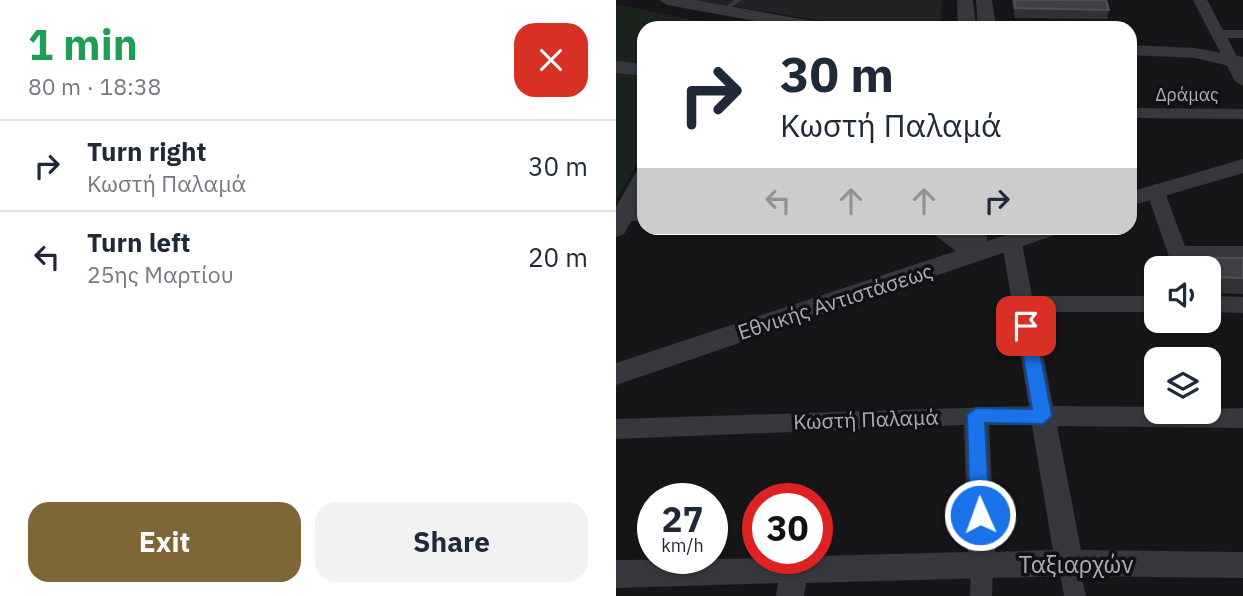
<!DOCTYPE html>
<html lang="en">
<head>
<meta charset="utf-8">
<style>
	body { margin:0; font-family:"IBM Plex Sans",sans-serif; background:#f2f2f3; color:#1f2937; height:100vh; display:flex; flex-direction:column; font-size:26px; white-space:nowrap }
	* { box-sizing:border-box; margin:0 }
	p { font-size:23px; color:#747a83 }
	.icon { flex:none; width:38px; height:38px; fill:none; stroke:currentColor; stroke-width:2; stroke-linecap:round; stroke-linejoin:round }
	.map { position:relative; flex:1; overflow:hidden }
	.sheet { display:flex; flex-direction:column; background:#fff; width:616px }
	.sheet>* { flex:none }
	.top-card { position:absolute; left:21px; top:21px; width:500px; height:214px; border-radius:21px; box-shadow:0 2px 5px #0004; background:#fff; color:#1f2937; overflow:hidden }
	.buttons { position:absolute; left:528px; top:256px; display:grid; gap:14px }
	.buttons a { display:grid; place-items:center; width:77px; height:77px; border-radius:14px; background:#fff; box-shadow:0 2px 5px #0004; font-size:35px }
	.speed { position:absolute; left:21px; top:483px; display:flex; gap:14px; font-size:35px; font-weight:700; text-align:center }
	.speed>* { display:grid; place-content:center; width:91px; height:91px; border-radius:50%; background:#fff; box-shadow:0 2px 5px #0004; line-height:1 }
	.speed small { font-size:18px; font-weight:400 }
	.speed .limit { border:10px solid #d22; background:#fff; color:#111 }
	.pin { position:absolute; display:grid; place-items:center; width:60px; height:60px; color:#fff; margin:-30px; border-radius:14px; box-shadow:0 4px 10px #0006 }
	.me { position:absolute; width:77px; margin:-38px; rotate:358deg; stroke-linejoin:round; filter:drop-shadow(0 0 5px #0008) }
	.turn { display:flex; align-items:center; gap:24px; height:147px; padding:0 28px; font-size:32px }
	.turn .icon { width:91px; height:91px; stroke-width:2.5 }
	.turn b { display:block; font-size:49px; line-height:60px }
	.lanes { display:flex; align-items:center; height:66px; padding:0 28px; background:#0003; justify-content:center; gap:35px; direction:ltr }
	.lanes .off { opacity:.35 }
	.round { display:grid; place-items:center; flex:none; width:74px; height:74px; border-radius:21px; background:#f2f2f3 }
	.overview { display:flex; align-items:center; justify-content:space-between; height:119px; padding:0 28px }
	h1 { font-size:42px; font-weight:700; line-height:52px; color:#1e9e55 }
	.action { display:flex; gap:14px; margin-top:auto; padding:14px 28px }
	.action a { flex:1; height:80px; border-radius:21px; background:#7e6636; color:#fff; font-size:28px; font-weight:700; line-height:80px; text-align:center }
	.action a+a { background:#f2f2f3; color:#1f2937 }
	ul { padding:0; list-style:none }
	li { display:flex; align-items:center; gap:21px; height:91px; padding:0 28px; border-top:2px solid #e0e1e3 }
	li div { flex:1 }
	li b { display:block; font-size:26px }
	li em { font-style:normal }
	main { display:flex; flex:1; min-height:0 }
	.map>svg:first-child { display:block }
	.built { fill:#222225 }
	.green { fill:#1c231d }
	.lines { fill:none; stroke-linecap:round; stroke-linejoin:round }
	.service { fill:#37383d; fill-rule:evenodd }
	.pedestrian { fill:#37383d; fill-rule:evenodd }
	.minor { fill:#37383d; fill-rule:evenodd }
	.tertiary { fill:#37383d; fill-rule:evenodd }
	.wall { fill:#323236 }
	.building { fill:#3f3f44; stroke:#4f5156; stroke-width:2 }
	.route { fill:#1a73e8; stroke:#114b97; stroke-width:2 }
	.labels { text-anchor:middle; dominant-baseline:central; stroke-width:7; stroke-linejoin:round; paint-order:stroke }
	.far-street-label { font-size:18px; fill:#a8adb8; stroke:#111113 }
	.street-label { font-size:21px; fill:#a8adb8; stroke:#111113 }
	.near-street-label { font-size:24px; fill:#a8adb8; stroke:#111113 }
</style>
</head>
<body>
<main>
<section class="sheet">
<div class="overview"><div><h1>1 min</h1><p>80 m · 18:38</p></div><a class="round" style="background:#d93025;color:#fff"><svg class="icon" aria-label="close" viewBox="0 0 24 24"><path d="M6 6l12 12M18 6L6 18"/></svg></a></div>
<ul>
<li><svg class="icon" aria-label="right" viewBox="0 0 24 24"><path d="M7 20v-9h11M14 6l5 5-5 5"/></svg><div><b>Turn right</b><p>Κωστή Παλαμά</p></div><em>30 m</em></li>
<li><svg class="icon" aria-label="left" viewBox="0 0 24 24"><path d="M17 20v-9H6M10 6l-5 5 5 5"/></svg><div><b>Turn left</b><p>25ης Μαρτίου</p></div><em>20 m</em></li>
</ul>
<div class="action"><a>Exit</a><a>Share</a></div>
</section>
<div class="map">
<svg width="627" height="596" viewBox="0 0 627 596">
	<rect width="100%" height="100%" fill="#161618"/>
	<!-- built -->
	<path class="built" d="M79,0h247l-1,28h-75z"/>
	<!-- green -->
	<g class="green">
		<path d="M0,4l97,20 -2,4h-67v40l-28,-3z"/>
		<path d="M0,71l28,3v77l-28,50z"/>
	</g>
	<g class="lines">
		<!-- service -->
		<path class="service" d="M118,0h7l-15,12h-4v-2z"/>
		<!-- pedestrian -->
		<g class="pedestrian">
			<path d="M453,553l7,3 10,40h-22l-6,-33 4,-7z"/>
			<path d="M366,555l7,3 4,7 -1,31h-22l1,-31 4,-7z"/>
		</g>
		<!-- minor -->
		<g class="minor">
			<path d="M577,0h14l16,30h20v8h-16l16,29v19l-8,-5z"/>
			<path d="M514,108l113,1v10l-113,-1z"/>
			<path d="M539,184l9,6 21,56h58v14h-53l3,8h-20l-27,-78z"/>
			<path d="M8,209l20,1v12l-27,-3v-8z"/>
			<path d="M309,228h28l32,27 -3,5h-14z"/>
			<path d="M396,237l10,6 10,53h125v16h-122l18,94 104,1v4l86,-3v20l-186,-2 24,124 162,2v26l-174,-2 -263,7 -2,13h-28l2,-13 -162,5v-28l201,-2v-2l151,-4 -4,-127 -348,14v-20l413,-13 -27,-163zM373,425h43l21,125 -58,2z"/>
			<path d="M593,296l34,1v16l-34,-1z"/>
		</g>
		<!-- tertiary -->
		<g class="tertiary">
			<path d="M43,0h36l129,23 9,5h-38l-128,-23z"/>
			<path d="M341,0h16l3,28h-18z"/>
			<path d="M360,0h16l4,28h-18z"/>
			<path d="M514,45l65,3 48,9v12l-48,-11 -65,-3z"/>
			<path d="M0,61l28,3v12l-28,-3z"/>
			<path d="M627,159v14l-113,33v-14z"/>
			<path d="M28,170v28l-20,36 -8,3v-30l20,-35z"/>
			<path d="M346,228h24l1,13 42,-13h36l-4,5 -445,152v-22l346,-114z"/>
		</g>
	</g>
	<!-- wall -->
	<g class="wall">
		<path d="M396,0h94l3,10 -2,9 -92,-1z"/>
		<path d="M580,258h47v36l-34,-1v-25h-16z"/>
	</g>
	<!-- building -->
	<g class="building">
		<path d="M398,0h92l3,10 -94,-2z"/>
		<path d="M580,258h47v20l-28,-1 -3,5h-3v-14h-9z"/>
	</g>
	<!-- route -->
	<path class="route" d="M410,320l9,6 17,90 -9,8 -58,-1 5,92 -3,7 -7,2 -7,-2 -3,-7 -3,-100 9,-7 56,1 -14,-83z"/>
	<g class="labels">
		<!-- far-street labels -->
		<g class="far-street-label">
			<text x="571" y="94">Δράμας</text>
		</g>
		<!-- street labels -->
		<g class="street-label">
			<text transform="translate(219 301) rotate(-18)">Εθνικής Αντιστάσεως</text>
			<text transform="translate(250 419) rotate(-2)">Κωστή Παλαμά</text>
		</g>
		<!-- near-street labels -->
		<g class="near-street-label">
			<text x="460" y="564">Ταξιαρχών</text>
		</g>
	</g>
</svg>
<div class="buttons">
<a><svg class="icon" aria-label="sound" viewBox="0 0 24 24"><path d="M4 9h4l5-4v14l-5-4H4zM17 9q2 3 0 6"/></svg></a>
<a><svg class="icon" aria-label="layers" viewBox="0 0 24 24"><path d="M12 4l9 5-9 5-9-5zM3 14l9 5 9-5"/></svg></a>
</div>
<div class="speed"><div>27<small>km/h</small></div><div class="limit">30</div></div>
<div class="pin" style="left:410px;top:326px;background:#d93025"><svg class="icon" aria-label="arrive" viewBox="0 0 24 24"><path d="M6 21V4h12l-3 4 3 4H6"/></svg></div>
<svg class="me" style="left:364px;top:515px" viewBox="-20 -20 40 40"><circle r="17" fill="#1a73e8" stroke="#fff" stroke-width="3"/><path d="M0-11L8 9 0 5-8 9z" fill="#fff"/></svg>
<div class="top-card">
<div class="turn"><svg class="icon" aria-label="right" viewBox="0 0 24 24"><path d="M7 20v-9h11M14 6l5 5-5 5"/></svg><div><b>30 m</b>Κωστή Παλαμά</div></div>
<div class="lanes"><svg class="icon off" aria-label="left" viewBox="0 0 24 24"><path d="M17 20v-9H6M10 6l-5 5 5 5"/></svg><svg class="icon off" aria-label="ahead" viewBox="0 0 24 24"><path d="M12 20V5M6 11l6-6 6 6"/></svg><svg class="icon off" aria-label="ahead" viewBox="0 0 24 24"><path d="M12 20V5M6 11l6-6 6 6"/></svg><svg class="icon" aria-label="right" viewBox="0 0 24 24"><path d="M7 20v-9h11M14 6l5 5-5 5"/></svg></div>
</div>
</div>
</main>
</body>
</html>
